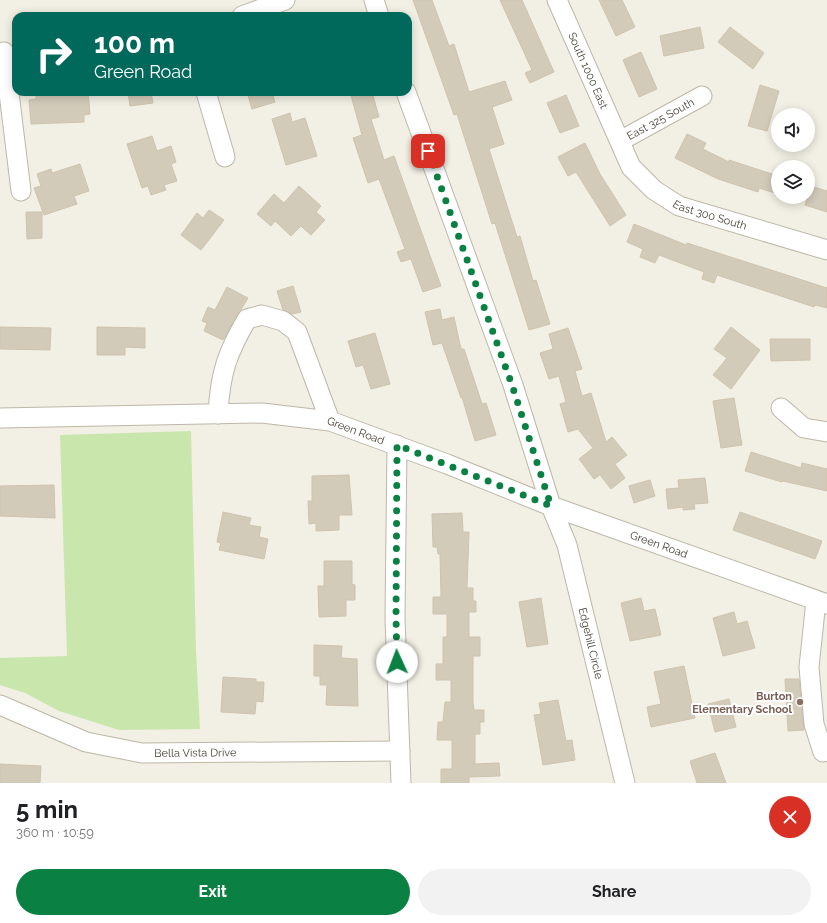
<!DOCTYPE html>
<html lang="en">
<head>
<meta charset="utf-8">
<style>
	body { margin:0; font-family:Raleway,sans-serif; background:#f2f2f2; color:#202124; height:100vh; display:flex; flex-direction:column; font-size:15px; white-space:nowrap }
	* { box-sizing:border-box; margin:0 }
	p { font-size:13px; color:#757577 }
	.icon { flex:none; width:22px; height:22px; fill:none; stroke:currentColor; stroke-width:2; stroke-linecap:round; stroke-linejoin:round }
	.map { position:relative; height:783px; overflow:hidden }
	.details { display:flex; flex-direction:column; background:#fff; flex:1 }
	.details>* { flex:none }
	.banner { position:absolute; left:12px; top:12px; width:400px; height:84px; border-radius:12px; box-shadow:0 2px 10px #0003; background:#00695c; color:#fff; overflow:hidden }
	.fabs { position:absolute; left:771px; top:108px; display:grid; gap:8px }
	.fabs a { display:grid; place-items:center; width:44px; height:44px; border-radius:50%; background:#fff; box-shadow:0 2px 10px #0003; font-size:20px }
	.pin { position:absolute; display:grid; place-items:center; width:34px; height:34px; color:#fff; margin:-17px; border-radius:8px; box-shadow:0 2px 6px #0006 }
	.me { position:absolute; width:44px; margin:-22px; rotate:358deg; stroke-linejoin:round; filter:drop-shadow(0 0 3px #0008) }
	.turn { display:flex; align-items:center; gap:14px; height:84px; padding:0 16px; font-size:18px }
	.turn .icon { width:52px; height:52px; stroke-width:2.5 }
	.turn b { display:block; font-size:28px; line-height:34px }
	.round { display:grid; place-items:center; flex:none; width:42px; height:42px; border-radius:21px; background:#f2f2f2 }
	.head { display:flex; align-items:center; justify-content:space-between; height:68px; padding:0 16px }
	h1 { font-size:24px; font-weight:700; line-height:30px }
	.button { display:flex; gap:8px; margin-top:auto; padding:8px 16px }
	.button a { flex:1; height:46px; border-radius:24px; background:#0b8043; color:#fff; font-size:16px; font-weight:700; line-height:46px; text-align:center }
	.button a+a { background:#f2f2f2; color:#202124 }
	.map>svg:first-child { display:block }
	.green { fill:#c9e6ad }
	.building { fill:#d3cbba; stroke:#cec3ad }
	.lines { fill:none; stroke-linecap:round; stroke-linejoin:round }
	.minor-casing { stroke:#bdb7a7; stroke-width:21 }
	.minor { stroke:#fff; stroke-width:19 }
	.route { stroke:#0b8043; stroke-width:7; stroke-dasharray:0 12.6 }
	.education-dot { fill:#8d6e63; stroke:#fff; stroke-width:1.5 }
	.labels { text-anchor:middle; dominant-baseline:central; stroke-width:4; stroke-linejoin:round; paint-order:stroke }
	.street-label { font-size:11px; fill:#443f34; stroke:#fff }
	.education-label { font-size:11px; font-weight:bold; fill:#785e54; stroke:#fff; text-anchor:end }
</style>
</head>
<body>
<div class="map">
<svg width="827" height="783" viewBox="0 0 827 783">
	<rect width="100%" height="100%" fill="#f2efe4"/>
	<!-- green -->
	<path class="green" d="M191,431l5,220 4,78 -81,1 -60,-19 -34,-18 -25,-8v-27l67,-2 -7,-221z"/>
	<!-- building -->
	<g class="building">
		<path d="M413,0h19l17,46 5,-2 15,48 36,-11 7,19 -20,7 12,37 -15,5 28,88 3,-1 13,45 3,-1 14,44 -21,6 -34,-107 -3,1 -35,-110 -3,1z"/>
		<path d="M500,0h22l32,72 -24,11 -5,-10 7,-3z"/>
		<path d="M599,0h23l13,27 -19,9z"/>
		<path d="M700,27l4,21 -40,8 -4,-20z"/>
		<path d="M730,27l34,26 -11,16 -35,-27z"/>
		<path d="M641,52l16,37 -18,8 -16,-37z"/>
		<path d="M760,85l19,6 -12,40 -19,-5z"/>
		<path d="M63,92h25l2,22 -6,1v7l-53,2 -2,-24 7,-1v-5z"/>
		<path d="M128,92h23l2,11 -23,3z"/>
		<path d="M247,92h25l3,10 -23,7z"/>
		<path d="M350,92h22l7,25 -8,2 13,41 10,-4 47,130 -18,6 -12,-33 -10,3 -4,-10 8,-3 -26,-70 -11,4 -15,-45 9,-3z"/>
		<path d="M566,95l13,31 -19,7 -13,-30z"/>
		<path d="M290,113l2,9 13,-4 12,38 -31,9 -14,-46z"/>
		<path d="M687,134l19,9 -3,6 26,13v-2l49,16v18l-19,-6 -1,4 -40,-13 -43,-21z"/>
		<path d="M152,136l5,15 14,-5 5,16 -5,2 6,17 -13,4 2,5 -15,5 -3,-9 -6,2 -15,-44z"/>
		<path d="M585,143l15,31 26,41 -16,11 -34,-54 -8,4 -10,-19z"/>
		<path d="M80,164l9,27 -15,5 3,8 -33,11 -10,-27 7,-2 -4,-12 14,-5 1,4z"/>
		<path d="M299,186l22,20 -5,6 9,8 -14,15 -10,-9 -10,10 -16,-15 -4,5 -14,-12 17,-20 10,9z"/>
		<path d="M811,186l16,5v21l-22,-7z"/>
		<path d="M209,210l15,10 -23,30 -20,-15 16,-22 6,5z"/>
		<path d="M26,212h16v26l-15,1z"/>
		<path d="M634,224l52,21 1,-2 140,45v20l-12,-3 -1,2 -97,-32 -3,8 -12,-4 2,-7 -45,-17 -4,8 -15,-6 3,-8 -16,-7z"/>
		<path d="M293,286l8,26 -9,2 -9,-4 -6,-19z"/>
		<path d="M227,287l21,11 -25,42 -19,-9 3,-8 -5,-2 6,-14 7,3z"/>
		<path d="M440,309l2,11 12,-3 7,32h3l18,55 4,-1 10,32 -21,6 -13,-44 -1,1 -19,-55 -9,2 -8,-33z"/>
		<path d="M0,327l51,1 -1,22 -50,-1z"/>
		<path d="M97,327l48,1v20l-20,-1v8h-28z"/>
		<path d="M731,327l29,23 -29,39 -18,-14 14,-17 -13,-9z"/>
		<path d="M568,328l14,41 -7,2 7,25 9,-3 15,49 6,-5 15,18 -12,9 10,14 -14,11 -11,-14 -6,4 -15,-20 14,-11 -15,-19 -10,3 -8,-28 6,-2 -7,-26 -10,3 -9,-26 13,-4 -4,-15z"/>
		<path d="M375,333l15,51 -19,5 -8,-24 -7,2 -8,-26z"/>
		<path d="M770,339h40v21l-39,1z"/>
		<path d="M734,398l8,47 -21,3 -8,-47z"/>
		<path d="M751,452l50,16 1,-5 25,6v22l-44,-10 -1,1 -37,-11z"/>
		<path d="M349,475l3,40h-13v15l-23,1v-8l-7,1 -1,-23h4v-25z"/>
		<path d="M705,478l3,25 -14,1 1,5 -12,1v-3l-15,2 -2,-20 13,-1 -1,-8z"/>
		<path d="M650,480l5,16 -21,7 -5,-17z"/>
		<path d="M54,485l1,33 -55,-2v-30z"/>
		<path d="M223,512l28,6 -2,7 12,2 -2,10 9,2 -4,20 -45,-9 2,-7 -4,-1z"/>
		<path d="M740,512l82,29 -7,18 -82,-29z"/>
		<path d="M462,513l1,19h6l-2,56h6v13h3v11h-7v25h11v19h-7v46l1,8h10v12h-4v12h-5v30l24,-1 1,13 -31,1v6h-28v-14h11v-29h-15l1,-18h5l2,-20h6v-22h-15v-16h7v-27h4v-23h-14v-17h8l-1,-43h-2l-1,-7h-4l-1,-33z"/>
		<path d="M324,561h28v23l3,1v15h-9v16l-27,1 -1,-31h6z"/>
		<path d="M541,598l7,46 -21,3 -8,-45z"/>
		<path d="M641,598l3,13 11,-2 6,26 -31,6 -9,-38z"/>
		<path d="M734,612l3,12 10,-3 8,27 -32,8 -10,-38z"/>
		<path d="M314,645l28,1 -1,12 16,1 1,47 -32,-1 1,-20h-7v-9h-6z"/>
		<path d="M684,666l11,52 -44,9 -4,-20 14,-3 -7,-32z"/>
		<path d="M223,677l33,2v3h8l-1,20 -7,-1 -1,13 -34,-2z"/>
		<path d="M785,679h14l5,51 -16,1z"/>
		<path d="M729,699l7,28 -21,5 -7,-28z"/>
		<path d="M558,700l8,41 6,-1 3,20 -32,5 -9,-50 7,-1 -2,-11z"/>
		<path d="M715,753l11,30h-29l-7,-22z"/>
		<path d="M0,764l41,2 -1,17h-40z"/>
	</g>
	<g class="lines">
		<!-- minor casing -->
		<g class="minor-casing">
			<g id="minor">
				<path d="M374,0l5,16"/>
				<path id="s1" d="M557,0l74,167 23,23 25,16 148,44"/>
				<path d="M242,16l43,-16"/>
				<path d="M4,52l17,139"/>
				<path d="M206,92l19,65"/>
				<path id="s2" d="M406,92l107,293 38,121 16,39 58,238"/>
				<path id="s3" d="M620,141l82,-45"/>
				<path d="M781,408l23,20 23,4"/>
				<path d="M218,414c2,-40 9,-61 29,-95l15,-4 21,6 14,11 33,89"/>
				<path id="s4" d="M0,418l262,-5 68,8 117,43 104,42 276,98"/>
				<path d="M397,445l-2,173 6,165"/>
				<path d="M816,601l-7,66 5,57 9,28"/>
				<path id="s5" d="M0,705l86,37 56,11 258,-2"/>
			</g>
		</g>
		<!-- minor -->
		<use href="#minor" class="minor"/>
	</g>
	<g class="lines">
		<!-- route -->
		<path class="route" d="M397,662l-1,-44 1,-173 154,61 -39,-121 -84,-234"/>
	</g>
	<!-- markers -->
	<circle class="education-dot" cx="800" cy="702" r="4"/>
	<g class="labels">
		<!-- street labels -->
		<g class="street-label">
			<text stroke="none"><textPath href="#s1" startOffset="77">South 1000 East</textPath></text>
			<text stroke="none"><textPath href="#s3" startOffset="46">East 325 South</textPath></text>
			<text stroke="none"><textPath href="#s1" startOffset="277">East 300 South</textPath></text>
			<text stroke="none"><textPath href="#s4" startOffset="358">Green Road</textPath></text>
			<text stroke="none"><textPath href="#s4" startOffset="682">Green Road</textPath></text>
			<text stroke="none"><textPath href="#s2" startOffset="582">Edgehill Circle</textPath></text>
			<text stroke="none"><textPath href="#s5" startOffset="204">Bella Vista Drive</textPath></text>
		</g>
		<!-- education labels -->
		<g class="education-label">
			<text x="792" y="696">Burton<tspan x="792" dy="13">Elementary School</tspan></text>
		</g>
	</g>
</svg>
<div class="fabs">
<a><svg class="icon" aria-label="sound" viewBox="0 0 24 24"><path d="M4 9h4l5-4v14l-5-4H4zM17 9q2 3 0 6"/></svg></a>
<a><svg class="icon" aria-label="layers" viewBox="0 0 24 24"><path d="M12 4l9 5-9 5-9-5zM3 14l9 5 9-5"/></svg></a>
</div>
<div class="pin" style="left:428px;top:151px;background:#d93025"><svg class="icon" aria-label="arrive" viewBox="0 0 24 24"><path d="M6 21V4h12l-3 4 3 4H6"/></svg></div>
<svg class="me" style="left:397px;top:662px" viewBox="-20 -20 40 40"><circle r="19" fill="#fff"/><path d="M0-13L10 11 0 6-10 11z" fill="#0b8043"/></svg>
<div class="banner">
<div class="turn"><svg class="icon" aria-label="right" viewBox="0 0 24 24"><path d="M7 20v-9h11M14 6l5 5-5 5"/></svg><div><b>100 m</b>Green Road</div></div>
</div>
</div>
<section class="details">
<div class="head"><div><h1>5 min</h1><p>360 m · 10:59</p></div><a class="round" style="background:#d93025;color:#fff"><svg class="icon" aria-label="close" viewBox="0 0 24 24"><path d="M6 6l12 12M18 6L6 18"/></svg></a></div>
<div class="button"><a>Exit</a><a>Share</a></div>
</section>
</body>
</html>
